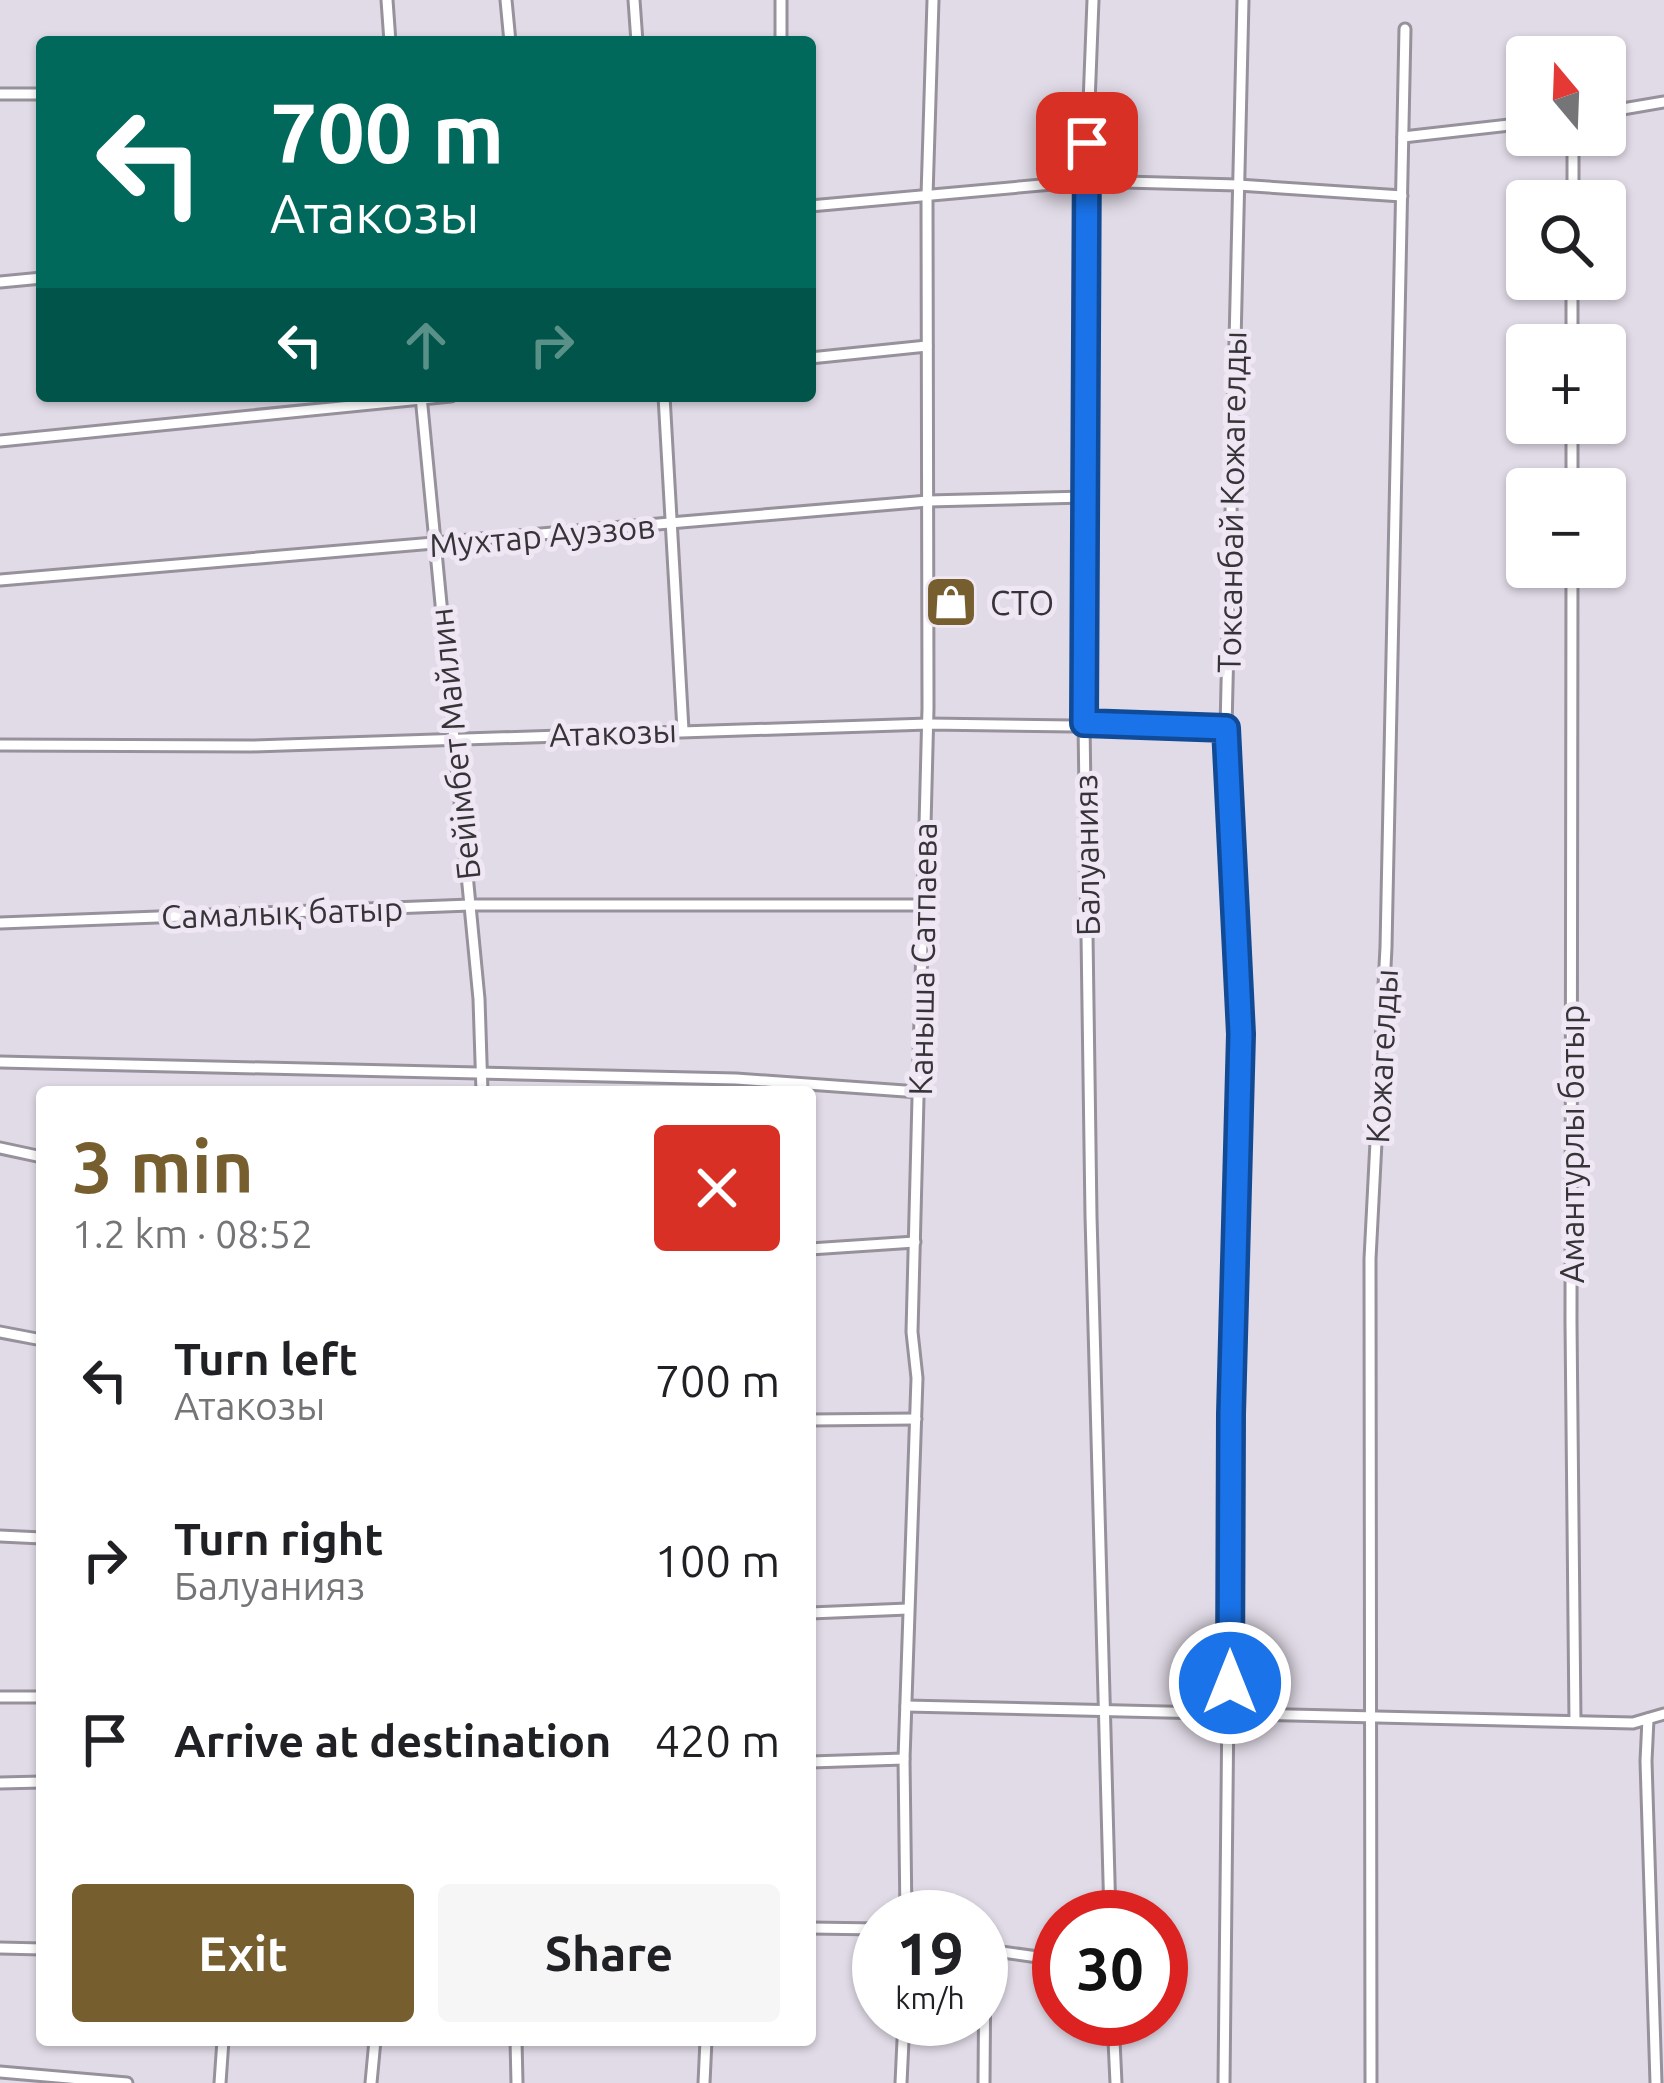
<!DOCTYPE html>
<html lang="en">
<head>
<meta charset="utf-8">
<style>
	body { margin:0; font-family:Ubuntu,sans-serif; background:#f6f6f6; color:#202124; height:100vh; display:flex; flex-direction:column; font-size:45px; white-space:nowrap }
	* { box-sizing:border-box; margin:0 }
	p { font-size:39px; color:#757577 }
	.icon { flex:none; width:66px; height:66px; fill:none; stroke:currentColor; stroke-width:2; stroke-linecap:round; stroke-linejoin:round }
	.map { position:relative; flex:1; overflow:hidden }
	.drawer { position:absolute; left:36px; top:1086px; width:780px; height:960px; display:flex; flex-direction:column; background:#fff; border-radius:12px; box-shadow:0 3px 9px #0004 }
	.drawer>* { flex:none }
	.banner { position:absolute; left:36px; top:36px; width:780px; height:366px; border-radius:12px; box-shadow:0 3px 9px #0004; background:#00695c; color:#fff; overflow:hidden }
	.needle { width:78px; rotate:341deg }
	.tools { position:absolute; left:1506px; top:36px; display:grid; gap:24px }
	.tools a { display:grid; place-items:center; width:120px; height:120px; border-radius:12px; background:#fff; box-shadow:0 3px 9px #0004; font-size:60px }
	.speed { position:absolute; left:852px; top:1890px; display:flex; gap:24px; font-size:60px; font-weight:700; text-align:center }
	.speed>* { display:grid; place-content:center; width:156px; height:156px; border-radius:50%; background:#fff; box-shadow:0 3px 9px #0004; line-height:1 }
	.speed small { font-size:30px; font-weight:400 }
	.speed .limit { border:18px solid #d22; background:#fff; color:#111 }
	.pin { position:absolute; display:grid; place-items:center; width:102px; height:102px; color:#fff; margin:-51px; border-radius:24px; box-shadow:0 6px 18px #0006 }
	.me { position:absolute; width:132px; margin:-66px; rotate:0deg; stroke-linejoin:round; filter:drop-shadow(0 0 9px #0008) }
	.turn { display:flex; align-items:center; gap:42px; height:252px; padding:0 36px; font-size:54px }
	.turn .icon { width:156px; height:156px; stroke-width:2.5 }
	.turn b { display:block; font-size:84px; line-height:102px }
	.lanes { display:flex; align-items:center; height:114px; padding:0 36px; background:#0003; justify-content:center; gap:60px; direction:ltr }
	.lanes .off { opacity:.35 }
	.round { display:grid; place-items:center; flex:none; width:126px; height:126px; border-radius:12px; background:#f6f6f6 }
	.overview { display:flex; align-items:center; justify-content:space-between; height:204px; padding:0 36px }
	h1 { font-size:72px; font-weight:700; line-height:90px; color:#765e2f }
	.primary-button { display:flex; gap:24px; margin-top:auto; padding:24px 36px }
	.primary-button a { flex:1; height:138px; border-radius:12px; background:#765e2f; color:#fff; font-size:48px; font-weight:700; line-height:138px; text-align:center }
	.primary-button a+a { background:#f6f6f6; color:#202124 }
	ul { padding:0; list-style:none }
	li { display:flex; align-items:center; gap:36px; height:180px; padding:0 36px }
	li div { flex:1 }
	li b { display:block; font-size:45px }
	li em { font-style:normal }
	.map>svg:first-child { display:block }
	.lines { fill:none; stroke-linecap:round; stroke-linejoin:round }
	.minor-casing { stroke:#97919c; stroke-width:15 }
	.minor { stroke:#fff; stroke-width:9 }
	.route-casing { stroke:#114b97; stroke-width:30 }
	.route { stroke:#1a73e8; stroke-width:21 }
	.labels { text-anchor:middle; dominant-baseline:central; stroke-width:10; stroke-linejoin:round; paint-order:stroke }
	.street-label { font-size:33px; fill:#363438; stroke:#efe8f4 }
	.poi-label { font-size:33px; fill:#363438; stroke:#efe8f4; text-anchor:start }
</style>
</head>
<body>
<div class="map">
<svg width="1664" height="2083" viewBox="0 0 1664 2083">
	<rect width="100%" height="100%" fill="#e1dbe7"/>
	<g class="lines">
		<!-- minor casing -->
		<g class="minor-casing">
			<g id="minor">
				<path d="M387,0l3,42"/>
				<path d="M506,0l4,42"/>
				<path d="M634,0l3,42"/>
				<path d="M1093,0l-7,181 -2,542 7,493 19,701"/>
				<path d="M781,42v-42"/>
				<path d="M0,94h42"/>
				<path d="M1605,112l59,-10"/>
				<path d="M1403,137l124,-14"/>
				<path d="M1573,201v-66"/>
				<path d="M810,206l276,-25 152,4 164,11"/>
				<path d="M0,282l42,-4"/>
				<path d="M1572,345v-66"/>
				<path d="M810,358l117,-12"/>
				<path d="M421,396l58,603 3,93"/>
				<path d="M664,396l19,334"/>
				<path d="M0,441l451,-45"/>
				<path d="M1572,489v-66"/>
				<path d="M1572,567l-1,756 4,398"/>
				<path d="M0,580l928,-79 157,-4"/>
				<path d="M0,745l252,1 676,-22 298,4"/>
				<path d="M0,923l470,-18h454"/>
				<path d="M0,1062l736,17 183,13"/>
				<path d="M0,1148l42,9"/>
				<path d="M810,1249l105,-7"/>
				<path d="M0,1332l42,8"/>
				<path d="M810,1420l106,-1"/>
				<path d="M0,1536l42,2"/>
				<path d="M810,1613l98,-4"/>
				<path d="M0,1697h42"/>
				<path d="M906,1706l727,17 31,-9"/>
				<path d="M1648,1719l-2,42 10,322"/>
				<path d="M810,1762l94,-3"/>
				<path d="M0,1783l42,-1"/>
				<path d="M906,1917l-2,-158 13,-381 -5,-46 16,-624 -1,-512 6,-196"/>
				<path d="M810,1928l69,1"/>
				<path d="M0,1948l42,1"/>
				<path d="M981,1949l78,11"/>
				<path d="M1113,2019l3,64"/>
				<path d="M516,2040l1,43"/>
				<path d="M0,2072l127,11"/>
				<path d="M220,2083l3,-43"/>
				<path d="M371,2083l4,-43"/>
				<path d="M704,2083l2,-43"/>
				<path d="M901,2083l3,-64"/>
				<path d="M984,2083l1,-133"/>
				<path d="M1224,2083l7,-668 10,-381 -15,-306 17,-728"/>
				<path d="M1371,2083l-1,-824 16,-312 19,-918"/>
			</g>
		</g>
		<!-- minor -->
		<use href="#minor" class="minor"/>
	</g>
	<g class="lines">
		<!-- route casing -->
		<g class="route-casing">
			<path id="route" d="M1087,143l-3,580 142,5 15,306 -10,380 -1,269"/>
		</g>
		<!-- route -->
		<use href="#route" class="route"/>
	</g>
	<!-- icons -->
	<defs>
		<g id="shop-square" transform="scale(2.7)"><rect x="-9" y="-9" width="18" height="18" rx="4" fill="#765e2f" stroke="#efe8f4"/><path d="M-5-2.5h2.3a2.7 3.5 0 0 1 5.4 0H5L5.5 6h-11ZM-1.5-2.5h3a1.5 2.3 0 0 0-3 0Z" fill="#fff"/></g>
	</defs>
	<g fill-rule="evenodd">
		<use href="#shop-square" x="951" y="602"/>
	</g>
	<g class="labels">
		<!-- street labels -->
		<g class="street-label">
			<text transform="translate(1231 502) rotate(-89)">Токсанбай Кожагелды</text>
			<text transform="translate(542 535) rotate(-5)">Мухтар Ауэзов</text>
			<text transform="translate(613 732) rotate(-2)">Атакозы</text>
			<text transform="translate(454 744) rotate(-96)">Бейімбет Майлин</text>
			<text transform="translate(1086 855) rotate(-91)">Балуанияз</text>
			<text transform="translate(282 912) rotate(-2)">Самалық батыр</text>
			<text transform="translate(922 959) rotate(-89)">Каныша Сатпаева</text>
			<text transform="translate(1381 1056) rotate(-87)">Кожагелды</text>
			<text transform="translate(1571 1144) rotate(-90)">Амантурлы батыр</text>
		</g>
		<!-- poi labels -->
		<g class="poi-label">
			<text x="990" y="602">CTO</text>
		</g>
	</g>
</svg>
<div class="tools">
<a><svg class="needle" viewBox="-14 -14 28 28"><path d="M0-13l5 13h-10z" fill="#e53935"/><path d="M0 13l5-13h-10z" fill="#757577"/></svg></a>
<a><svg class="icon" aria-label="search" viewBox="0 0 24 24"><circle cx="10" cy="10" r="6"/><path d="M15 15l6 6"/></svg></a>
<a>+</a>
<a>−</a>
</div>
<div class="speed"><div>19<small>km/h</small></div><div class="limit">30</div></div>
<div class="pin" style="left:1087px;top:143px;background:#d93025"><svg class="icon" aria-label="arrive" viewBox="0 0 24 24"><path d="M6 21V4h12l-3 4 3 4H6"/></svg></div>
<svg class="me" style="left:1230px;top:1683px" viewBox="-20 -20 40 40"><circle r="17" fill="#1a73e8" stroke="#fff" stroke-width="3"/><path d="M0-11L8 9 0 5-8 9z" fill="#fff"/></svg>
<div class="banner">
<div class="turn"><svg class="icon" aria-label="left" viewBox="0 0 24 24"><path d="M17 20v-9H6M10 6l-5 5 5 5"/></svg><div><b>700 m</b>Атакозы</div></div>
<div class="lanes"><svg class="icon" aria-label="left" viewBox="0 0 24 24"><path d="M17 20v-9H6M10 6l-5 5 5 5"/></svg><svg class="icon off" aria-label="ahead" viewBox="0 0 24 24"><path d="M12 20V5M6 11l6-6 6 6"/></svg><svg class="icon off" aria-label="right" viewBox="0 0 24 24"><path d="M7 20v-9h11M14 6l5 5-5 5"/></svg></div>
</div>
<section class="drawer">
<div class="overview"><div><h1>3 min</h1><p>1.2 km · 08:52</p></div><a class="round" style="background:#d93025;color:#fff"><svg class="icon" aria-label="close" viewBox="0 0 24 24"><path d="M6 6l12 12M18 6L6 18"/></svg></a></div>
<ul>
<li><svg class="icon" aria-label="left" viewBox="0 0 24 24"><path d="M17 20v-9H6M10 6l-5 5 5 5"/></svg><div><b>Turn left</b><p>Атакозы</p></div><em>700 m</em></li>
<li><svg class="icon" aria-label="right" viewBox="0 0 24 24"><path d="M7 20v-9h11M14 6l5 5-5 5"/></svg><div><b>Turn right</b><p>Балуанияз</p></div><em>100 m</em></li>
<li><svg class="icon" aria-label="arrive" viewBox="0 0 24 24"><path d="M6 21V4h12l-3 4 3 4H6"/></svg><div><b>Arrive at destination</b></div><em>420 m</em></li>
</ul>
<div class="primary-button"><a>Exit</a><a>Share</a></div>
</section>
</div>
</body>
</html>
